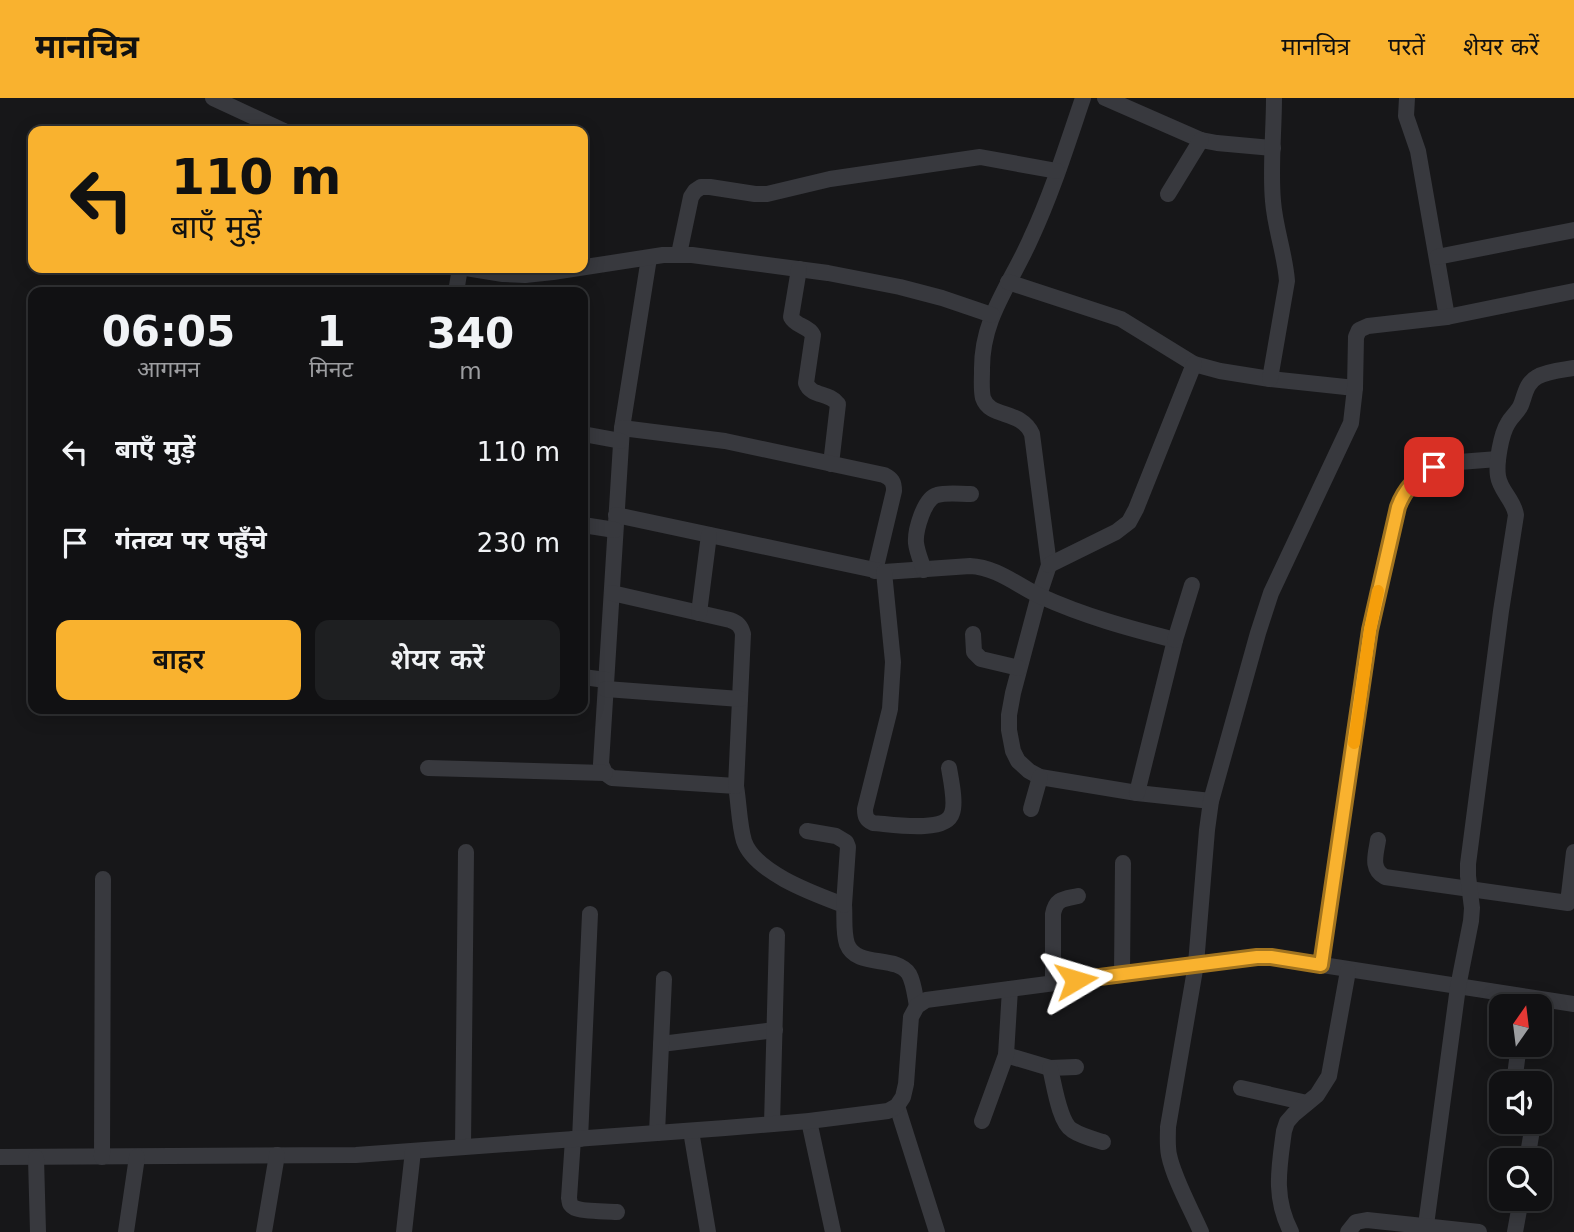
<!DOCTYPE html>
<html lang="hi">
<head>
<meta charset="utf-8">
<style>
	body { margin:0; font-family:"DejaVu Sans","Noto Sans Devanagari",sans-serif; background:#1e1f21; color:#f1f3f6; height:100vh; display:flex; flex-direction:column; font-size:26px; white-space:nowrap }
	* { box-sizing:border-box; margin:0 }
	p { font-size:23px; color:#9c9da0 }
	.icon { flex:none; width:38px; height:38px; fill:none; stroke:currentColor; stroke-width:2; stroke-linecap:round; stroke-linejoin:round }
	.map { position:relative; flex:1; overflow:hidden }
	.details { position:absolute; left:28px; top:189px; width:560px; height:427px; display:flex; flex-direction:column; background:#111113; border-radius:14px; box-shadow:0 4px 18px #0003,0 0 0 2px #303133 }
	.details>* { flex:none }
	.guide { position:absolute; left:28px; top:28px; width:560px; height:147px; border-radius:14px; box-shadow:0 4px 18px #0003,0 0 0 2px #303133; background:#f9b22f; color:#111; overflow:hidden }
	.needle { width:46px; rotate:14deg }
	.tools { position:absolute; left:1489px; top:896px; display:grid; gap:14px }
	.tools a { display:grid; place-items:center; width:63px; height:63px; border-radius:14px; background:#111113; box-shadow:0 4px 18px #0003,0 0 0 2px #303133; font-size:35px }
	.pin { position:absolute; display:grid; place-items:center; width:60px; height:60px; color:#fff; margin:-30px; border-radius:14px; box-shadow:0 4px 10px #0006 }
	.me { position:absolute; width:77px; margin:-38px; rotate:83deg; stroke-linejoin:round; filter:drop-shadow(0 0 5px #0008) }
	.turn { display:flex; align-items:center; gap:24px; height:147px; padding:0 28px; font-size:32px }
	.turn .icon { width:91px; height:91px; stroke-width:2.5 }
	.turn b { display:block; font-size:49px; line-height:60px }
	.eta { display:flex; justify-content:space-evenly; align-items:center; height:119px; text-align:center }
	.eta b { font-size:42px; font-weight:600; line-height:49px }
	.primary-button { display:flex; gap:14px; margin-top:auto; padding:14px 28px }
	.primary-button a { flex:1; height:80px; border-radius:14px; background:#f9b22f; color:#111; font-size:28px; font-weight:600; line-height:80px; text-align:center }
	.primary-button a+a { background:#1e1f21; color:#f1f3f6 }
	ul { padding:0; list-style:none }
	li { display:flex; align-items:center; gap:21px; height:91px; padding:0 28px }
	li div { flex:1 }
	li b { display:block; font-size:26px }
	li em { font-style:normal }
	header { display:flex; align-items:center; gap:42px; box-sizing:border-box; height:98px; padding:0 35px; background:#f9b22f; color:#111 }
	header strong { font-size:33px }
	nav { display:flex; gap:38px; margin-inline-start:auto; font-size:24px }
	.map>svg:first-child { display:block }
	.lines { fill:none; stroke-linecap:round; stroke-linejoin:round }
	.minor { stroke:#38393e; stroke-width:16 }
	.route-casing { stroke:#a2741f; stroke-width:18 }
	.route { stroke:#f9b22f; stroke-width:12 }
	.slow { stroke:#f59e0b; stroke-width:12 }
</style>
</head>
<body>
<header>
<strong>मानचित्र</strong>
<nav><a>मानचित्र</a><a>परतें</a><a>शेयर करें</a></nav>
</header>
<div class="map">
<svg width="1574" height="1134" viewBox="0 0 1574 1134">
	<rect width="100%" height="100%" fill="#171719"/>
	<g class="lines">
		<!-- minor -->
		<g class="minor">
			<path d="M213,0l71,33"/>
			<path d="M1083,0c-16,47 -31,95 -52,140 -20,46 -50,80 -49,133 0,8 -1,19 1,27 7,21 38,11 49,36l17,131 -10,30 -26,98 -4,22v15l4,21 5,10 11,10 11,6 97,16 74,8"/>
			<path d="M1105,0l96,42 16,3 56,5"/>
			<path d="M1407,0l-1,18 12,35 29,166"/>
			<path d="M1168,96l33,-54"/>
			<path d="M679,156l12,-57 4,-6 6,-4h9l45,7h12l63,-15 150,-22 77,14"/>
			<path d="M1437,159l137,-27"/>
			<path d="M649,160l-27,170 -21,336 4,9 7,5 124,8c3,18 3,38 8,55 11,32 71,53 100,64 1,12 -1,27 3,39 10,25 49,10 62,30 5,9 6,22 8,32"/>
			<path d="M466,170l37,6 22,1 28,-3 110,-17h29l136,18 72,14 42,11 50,17"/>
			<path d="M799,171l-8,48c5,10 17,8 22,18l-7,48c5,14 23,9 32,21l-7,60"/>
			<path d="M1008,184l113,37 73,45 26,7 50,8 85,9"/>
			<path d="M456,194l4,-24"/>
			<path d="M1270,281l17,-98c-2,-27 -12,-53 -14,-80 -3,-32 1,-70 1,-103"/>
			<path d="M622,330l103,13 159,34c8,4 10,7 10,16l-19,80"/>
			<path d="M583,336l38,7"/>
			<path d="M616,417l268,57 86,-6c26,1 47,19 70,30 44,20 88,32 135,44l-38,153"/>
			<path d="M583,427l32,5"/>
			<path d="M1049,467l67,-33 13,-10 7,-13 58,-145"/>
			<path d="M924,472c-3,-9 -7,-18 -8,-27 -1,-12 8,-45 21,-48 10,-3 23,-1 34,-1"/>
			<path d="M884,474l9,90 -3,47 -25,100c0,7 1,11 8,14 17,1 73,11 79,-10 4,-10 -1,-33 -3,-45"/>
			<path d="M612,495l118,27c8,3 11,6 13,14l-7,152"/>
			<path d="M699,515l10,-78"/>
			<path d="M973,536l1,18 7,7 38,9"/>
			<path d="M1175,542l17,-55"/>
			<path d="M583,579l23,3"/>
			<path d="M606,591l134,10"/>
			<path d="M428,670l177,5"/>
			<path d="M1031,711l9,-32"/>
			<path d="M807,733l29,5 10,6 2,5 -4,58"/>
			<path d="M1378,742c-2,14 -8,29 7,37l183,26 6,-51"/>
			<path d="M1321,867l49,-335 28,-123 11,-20 13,-14 12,-6 12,-4 52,-4"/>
			<path d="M1122,876l1,-111"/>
			<path d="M1053,885v-69c3,-16 11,-15 25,-18"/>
			<path d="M661,946l114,-14"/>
			<path d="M1006,957l44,13 26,-1"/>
			<path d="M1050,970c4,15 9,54 22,62 9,6 21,9 31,12"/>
			<path d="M1514,985l5,-38"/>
			<path d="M1241,990l66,15"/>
			<path d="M897,1008l40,126"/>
			<path d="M809,1023l24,111"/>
			<path d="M982,1023l24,-66 4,-66"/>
			<path d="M772,1026l5,-189"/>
			<path d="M691,1033l17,101"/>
			<path d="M657,1035l7,-154"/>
			<path d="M573,1041l-4,59c1,5 0,7 6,10 9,4 31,3 42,4"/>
			<path d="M580,1041l10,-225"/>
			<path d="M463,1049l3,-295"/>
			<path d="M0,1059l356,-2 369,-27 84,-7 79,-10 9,-5 6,-9 3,-13 5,-67 6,-11 9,-6 311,-41 34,-2 303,47"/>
			<path d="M102,1059l1,-278"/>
			<path d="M36,1060l2,74"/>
			<path d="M1527,1062l5,-30"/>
			<path d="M1426,1127l32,-238 13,-66 1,-13 -4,-32v-12l33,-253 15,-96c-2,-15 -16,-24 -18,-39 -2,-13 3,-42 10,-53 4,-7 10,-11 13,-18 4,-10 5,-22 16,-28 10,-6 25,-7 37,-9"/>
			<path d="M126,1134l11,-75"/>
			<path d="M264,1134l13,-77"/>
			<path d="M404,1134l9,-81"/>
			<path d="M1201,1134c-10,-23 -27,-53 -32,-77 -2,-10 -1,-19 -1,-28l28,-163 11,-134 4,-29 47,-168 13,-40 80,-170 4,-35 1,-51 3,-7 9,-4 79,-9 127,-26"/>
			<path d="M1291,1134c-18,-35 -12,-64 -7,-101l3,-9 7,-8 23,-19 12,-19 19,-105"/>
			<path d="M1348,1134l8,-10 11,-2 112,12"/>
			<path d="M1515,1134l6,-33"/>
		</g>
	</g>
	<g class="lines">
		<!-- route casing -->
		<g class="route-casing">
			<path id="route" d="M1076,882l181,-23h14l50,8 49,-335 28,-123c7,-19 19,-31 36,-40"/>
		</g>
		<!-- route -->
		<use href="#route" class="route"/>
		<!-- slow -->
		<path class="slow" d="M1354,645l16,-113 8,-39"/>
	</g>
</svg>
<div class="tools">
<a><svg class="needle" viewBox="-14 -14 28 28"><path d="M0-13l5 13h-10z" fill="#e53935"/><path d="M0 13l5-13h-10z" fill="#9c9da0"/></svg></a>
<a><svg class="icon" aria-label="sound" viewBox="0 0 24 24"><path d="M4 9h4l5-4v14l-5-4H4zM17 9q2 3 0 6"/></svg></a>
<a><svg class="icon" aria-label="search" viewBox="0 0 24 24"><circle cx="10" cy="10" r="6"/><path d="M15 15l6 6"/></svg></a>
</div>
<div class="pin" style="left:1434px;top:369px;background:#d93025"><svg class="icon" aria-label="arrive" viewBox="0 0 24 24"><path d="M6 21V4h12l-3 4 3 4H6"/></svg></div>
<svg class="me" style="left:1076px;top:882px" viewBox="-20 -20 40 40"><path d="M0-17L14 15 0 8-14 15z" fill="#f9b22f" stroke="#fff" stroke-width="4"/></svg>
<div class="guide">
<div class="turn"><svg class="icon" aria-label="left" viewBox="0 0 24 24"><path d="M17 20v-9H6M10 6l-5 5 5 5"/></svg><div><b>110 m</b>बाएँ मुड़ें</div></div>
</div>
<section class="details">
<div class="eta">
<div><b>06:05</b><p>आगमन</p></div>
<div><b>1</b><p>मिनट</p></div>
<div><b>340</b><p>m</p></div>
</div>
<ul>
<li><svg class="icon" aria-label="left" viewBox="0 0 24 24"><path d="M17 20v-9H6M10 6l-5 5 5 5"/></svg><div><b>बाएँ मुड़ें</b></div><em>110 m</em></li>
<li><svg class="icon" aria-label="arrive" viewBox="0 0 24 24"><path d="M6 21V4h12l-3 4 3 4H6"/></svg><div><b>गंतव्य पर पहुँचे</b></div><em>230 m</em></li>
</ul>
<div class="primary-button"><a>बाहर</a><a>शेयर करें</a></div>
</section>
</div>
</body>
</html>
